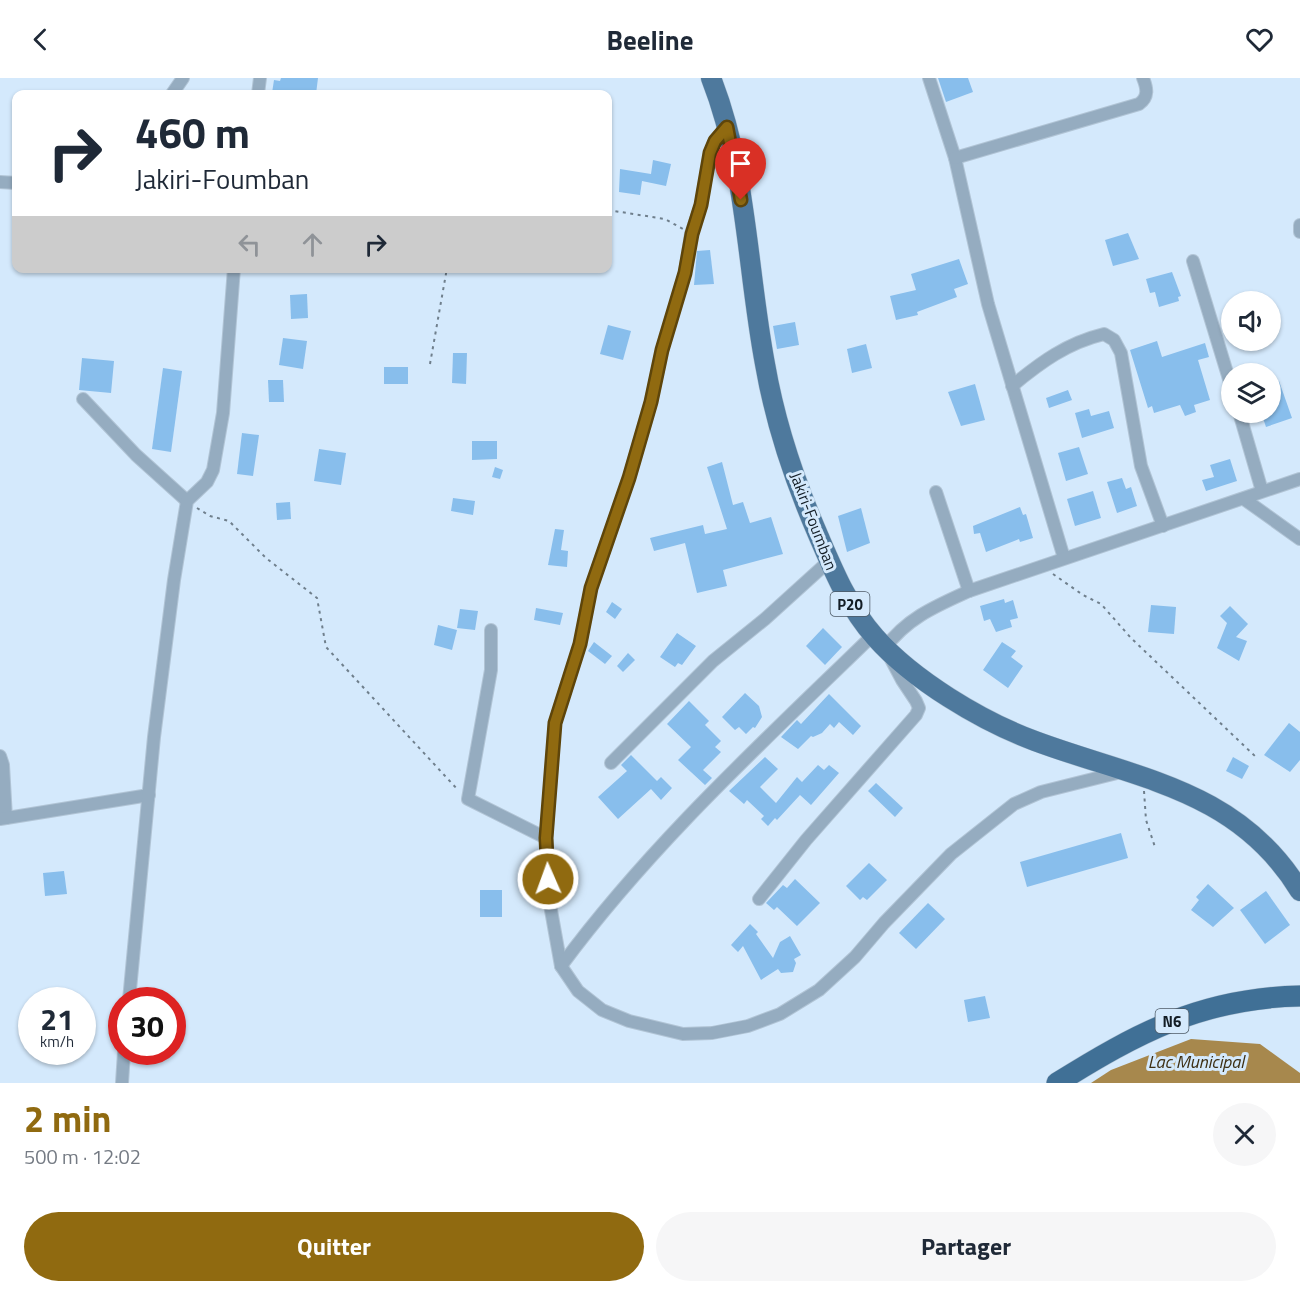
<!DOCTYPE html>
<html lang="fr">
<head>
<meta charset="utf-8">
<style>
	body { margin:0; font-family:"Titillium Web",sans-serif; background:#f6f6f7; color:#1f2937; height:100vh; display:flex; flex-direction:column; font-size:22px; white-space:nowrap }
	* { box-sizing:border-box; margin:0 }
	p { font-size:20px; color:#747a83 }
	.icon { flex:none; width:33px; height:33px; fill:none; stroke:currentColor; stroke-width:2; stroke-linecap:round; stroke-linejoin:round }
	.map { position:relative; height:1005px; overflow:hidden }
	.panel { display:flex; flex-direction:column; background:#fff; flex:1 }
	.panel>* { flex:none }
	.guide { position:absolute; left:12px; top:12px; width:600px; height:183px; border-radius:12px; box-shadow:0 2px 4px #0004; background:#fff; color:#1f2937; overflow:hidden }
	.tools { position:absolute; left:1221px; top:213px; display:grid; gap:12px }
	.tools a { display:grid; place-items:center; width:60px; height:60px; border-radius:50%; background:#fff; box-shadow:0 2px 4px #0004; font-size:30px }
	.speed { position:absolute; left:18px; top:909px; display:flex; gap:12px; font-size:30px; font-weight:700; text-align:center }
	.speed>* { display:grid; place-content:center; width:78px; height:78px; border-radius:50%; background:#fff; box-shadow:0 2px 4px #0004; line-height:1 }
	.speed small { font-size:15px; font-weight:400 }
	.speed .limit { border:9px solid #d22; background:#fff; color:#111 }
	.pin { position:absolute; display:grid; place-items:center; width:51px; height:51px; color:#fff; margin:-62px -26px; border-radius:50% 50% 50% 0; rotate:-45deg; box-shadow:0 0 6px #0007 }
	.pin .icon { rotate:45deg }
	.me { position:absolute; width:66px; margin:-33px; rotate:358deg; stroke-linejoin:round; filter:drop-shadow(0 0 4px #0008) }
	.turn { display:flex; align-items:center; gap:21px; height:126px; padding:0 24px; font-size:27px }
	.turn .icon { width:78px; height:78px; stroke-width:2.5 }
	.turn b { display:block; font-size:42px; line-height:51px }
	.lanes { display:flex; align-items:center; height:57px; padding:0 24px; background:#0003; justify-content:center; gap:30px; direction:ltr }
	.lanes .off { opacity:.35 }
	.round { display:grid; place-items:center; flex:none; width:63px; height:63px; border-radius:32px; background:#f6f6f7 }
	.overview { display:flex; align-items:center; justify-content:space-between; height:102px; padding:0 24px }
	h1 { font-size:36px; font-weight:700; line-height:45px; color:#906a10 }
	.action { display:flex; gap:12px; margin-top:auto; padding:12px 24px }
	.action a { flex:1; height:69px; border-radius:36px; background:#906a10; color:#fff; font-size:24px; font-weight:700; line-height:69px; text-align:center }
	.action a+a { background:#f6f6f7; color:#1f2937 }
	header { display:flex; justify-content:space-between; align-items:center; height:78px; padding:0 24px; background:#fff; font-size:27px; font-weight:700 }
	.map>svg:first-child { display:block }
	.water { fill:#a7884d }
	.building { fill:#88beec }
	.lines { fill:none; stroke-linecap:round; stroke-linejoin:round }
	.minor-casing { stroke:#b1c4d5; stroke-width:14 }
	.primary-casing { stroke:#b1c4d5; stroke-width:21 }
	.trunk-casing { stroke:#b1c4d5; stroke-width:22 }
	.path { stroke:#6f7f8c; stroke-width:2; stroke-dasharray:3 4.5; stroke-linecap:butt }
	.minor { stroke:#95acc0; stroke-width:12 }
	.primary { stroke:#4e799d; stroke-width:20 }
	.trunk { stroke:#407096; stroke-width:21 }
	.route-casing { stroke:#5e450a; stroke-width:15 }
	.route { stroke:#906a10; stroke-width:10 }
	.labels { text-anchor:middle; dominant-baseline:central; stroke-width:6; stroke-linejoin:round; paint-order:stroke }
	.shield { fill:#d4e9fc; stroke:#4d5a66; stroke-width:1.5 }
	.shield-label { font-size:15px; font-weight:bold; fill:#131d25 }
	.street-label { font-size:16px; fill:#131d25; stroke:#d4e9fc }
	.water-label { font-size:18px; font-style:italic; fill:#3d2f13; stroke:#d4e9fc }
</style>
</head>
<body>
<header><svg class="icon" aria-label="back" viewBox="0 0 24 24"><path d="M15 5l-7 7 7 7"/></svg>Beeline<svg class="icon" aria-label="heart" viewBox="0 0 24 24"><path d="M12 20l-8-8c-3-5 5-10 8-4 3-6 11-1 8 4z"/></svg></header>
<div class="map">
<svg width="1300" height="1005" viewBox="0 0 1300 1005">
	<rect width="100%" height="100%" fill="#d4e9fc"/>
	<!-- water -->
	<path class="water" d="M1191,961l69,5 40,29v10h-209l20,-13z"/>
	<!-- building -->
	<g class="building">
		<path d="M281,0h37l-2,16 -44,-1 2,-13 6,1z"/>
		<path d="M938,0h30l5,14 -27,10z"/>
		<path d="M653,82l18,4 -5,22 -24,-5 -2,14 -21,-3 1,-23 31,5z"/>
		<path d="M1128,155l11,26 -26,7 -8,-26z"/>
		<path d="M710,172l4,34 -20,1 3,-34z"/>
		<path d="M959,181l9,25 -14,5 3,8 -40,15 1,3 -22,5 -6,-24 26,-6 -5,-16z"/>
		<path d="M1172,194l9,24 -3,1 1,4 -20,6 -4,-15 -5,1 -4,-14z"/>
		<path d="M307,216l1,24 -17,1 -1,-24z"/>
		<path d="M795,244l4,23 -22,4 -4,-23z"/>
		<path d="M608,247l23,6 -8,29 -23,-6z"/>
		<path d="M283,260l24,3 -4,28 -24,-4z"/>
		<path d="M1157,263l5,16 43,-14 4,14 -11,3 12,40 -16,5 2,7 -11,4 -5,-11 -26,8 -2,-7 -4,2 -18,-58z"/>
		<path d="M866,266l6,24 -20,5 -5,-24z"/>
		<path d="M453,275h14l-1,31 -14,-1z"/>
		<path d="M82,280l32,3 -3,32 -32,-3z"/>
		<rect x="384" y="289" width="24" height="17"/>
		<path d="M163,290l19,3 -11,81 -19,-3z"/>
		<path d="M268,302h15l1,22h-15z"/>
		<path d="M1279,303l13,37 -26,9 -5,-15h9v-28z"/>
		<path d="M975,306l10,36 -24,6 -13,-34z"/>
		<path d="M1068,312l4,10 -23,8 -3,-10z"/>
		<path d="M1089,331l2,7 18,-5 5,17 -32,10 -7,-25z"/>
		<path d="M242,355l17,2 -6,41 -16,-2z"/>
		<path d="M472,363h25v18l-25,1z"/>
		<path d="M1079,369l9,27 -22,7 -8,-28z"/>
		<path d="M319,371l27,4 -5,32 -27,-4z"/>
		<path d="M1230,381l7,22 -31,10 -4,-11 12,-3 -4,-12z"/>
		<path d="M722,384l11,43 10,-3 7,21 21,-6 12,37 -60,16 4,16 -30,7 -12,-50 -31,8 -4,-13 53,-13 2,9 22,-5 -20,-62z"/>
		<path d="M495,389l8,3 -3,9 -8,-2z"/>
		<path d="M1122,400l4,11 5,-2 6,19 -20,7 -10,-31z"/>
		<path d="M1093,413l8,27 -26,8 -8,-27z"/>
		<path d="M453,420l22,3 -2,14 -22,-4z"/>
		<path d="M290,424l1,17 -14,1 -1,-17z"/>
		<path d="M1020,429l3,8 3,-1 7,24 -13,4 -1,-3 -33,13 -6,-19 -6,1 -1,-8z"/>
		<path d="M861,430l9,35 -23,9 -9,-36z"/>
		<path d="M555,451l9,1 -3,20 7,1 -1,16 -19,-2z"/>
		<path d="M1004,521l1,4 8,-3 5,18 -8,2 2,7 -16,5 -6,-13 -6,2 -4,-15z"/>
		<path d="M612,524l10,7 -7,10 -9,-7z"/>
		<path d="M1151,527l25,2 -2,27 -26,-2z"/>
		<path d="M1230,528l18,18 -12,13 11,4 -8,20 -22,-13 10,-25 -7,-7z"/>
		<path d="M536,530l27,5 -3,12 -26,-5z"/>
		<path d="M460,531l18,2 -3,19 -18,-2z"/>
		<path d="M438,547l19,5 -5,20 -18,-5z"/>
		<path d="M823,550l19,19 -17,18 -19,-19z"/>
		<path d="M677,555l19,13 -14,19 -4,-2 -3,4 -15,-10z"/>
		<path d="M594,564l18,14 -7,8 -17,-13z"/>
		<path d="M1002,564l14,9 -5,6 12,9 -15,22 -25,-18z"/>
		<path d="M628,575l7,7 -12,12 -6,-6z"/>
		<path d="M745,615l14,13 3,11 -7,11 -2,-1 -7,7 -7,-7 -4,3 -13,-13z"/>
		<path d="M829,616l32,32 -8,9 -14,-13 -5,6 -4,-4 -8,9 -9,4 -2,-1 -13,13 -17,-12 16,-17 4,4z"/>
		<path d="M689,623l20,20 -4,4 16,16 -6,6 6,5 -18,18 9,8 -7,7 -27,-25 13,-13 -24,-23z"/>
		<path d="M1289,645l11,9v28l-10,12 -26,-17z"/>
		<path d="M631,677l26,26 4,-4 11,11 -11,12 -10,-11 -33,30 -20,-22 29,-26 -6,-6z"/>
		<path d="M765,679l13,12 -18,18 16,16 21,-26 5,5 16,-17 6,5 5,-5 10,8 -28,32 -11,-10 -23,25 -2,-2 -7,8 -7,-7 3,-3 -17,-16 -3,4 -15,-13z"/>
		<path d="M1233,679l16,9 -7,13 -16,-8z"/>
		<path d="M876,705l27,25 -8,9 -27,-26z"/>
		<path d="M1121,755l7,25 -101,29 -7,-25z"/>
		<path d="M869,785l18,17 -20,20 -4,-3 -3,3 -14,-14z"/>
		<path d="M64,793l3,23 -22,2 -2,-23z"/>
		<path d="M795,801l25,24 -23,23 -20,-19 -3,3 -8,-7 17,-18 4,3z"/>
		<path d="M1208,806l26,24 -21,19 -22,-17 8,-10 -3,-3z"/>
		<rect x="480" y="812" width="22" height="27"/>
		<path d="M1266,813l24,34 -25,19 -25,-34z"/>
		<path d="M928,825l17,16 -29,30 -17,-16z"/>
		<path d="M750,846l8,8 -2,2 17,24 7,-16 10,-6 11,19 -7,4 2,4 -3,9 -12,1 -3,-4 -17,11 -18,-34 -5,6 -7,-7z"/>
		<path d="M985,918l5,22 -22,4 -4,-22z"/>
	</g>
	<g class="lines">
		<!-- minor casing -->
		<g class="minor-casing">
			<g id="minor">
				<path d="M929,0l26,80 33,146 76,254"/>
				<path d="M172,16l11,-16"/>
				<path d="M258,16l2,-16"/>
				<path d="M727,49l-12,14 -5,12 -9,52 -10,29 -6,39 -23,77 -11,52 -22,76 -38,110 -11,56 -25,79 -9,115 3,61 12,67 17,25 24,19 27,11 54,13 29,-1 36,-7 32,-12 39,-24 36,-33 29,-34 67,-69 63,-50 27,-12 80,-20"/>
				<path d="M955,80l184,-54c10,-7 8,-16 4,-26"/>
				<path d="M0,104l16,1"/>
				<path d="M1300,147v7"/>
				<path d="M1193,183l39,128"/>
				<path d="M1012,308c29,-24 55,-43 92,-52l10,6 7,13 20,113 22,60"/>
				<path d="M83,321l53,56 51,46"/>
				<path d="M1239,334l23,79"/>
				<path d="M936,414l33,99"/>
				<path d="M1244,421l56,40"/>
				<path d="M491,552v40l-23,129 78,39"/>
				<path d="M0,678l3,9 3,53"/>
				<path d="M611,685l102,-102 52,-42 64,-58"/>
				<path d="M0,741l149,-24"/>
				<path d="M759,821l47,-59 110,-125 3,-7 -3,-7 -14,-21 -17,-32c22,-30 51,-42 84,-57l331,-112"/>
				<path d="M561,888c90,-122 204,-226 312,-331"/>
				<path d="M129,922l25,-263 20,-157 13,-79 20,-19 6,-12 10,-57 11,-145"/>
				<path d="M122,1005l2,-31"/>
			</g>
		</g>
		<!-- primary casing -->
		<g class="primary-casing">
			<path id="primary" d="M711,0c36,91 36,191 54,286 10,58 30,118 54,173 15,35 30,71 56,100 38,43 106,84 160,104 102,38 203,48 265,150"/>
		</g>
		<!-- trunk casing -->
		<g class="trunk-casing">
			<path id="trunk" d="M1057,1005c80,-50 145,-85 243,-87"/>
		</g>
		<!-- path -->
		<g class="path">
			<path d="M608,132l57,9 18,10"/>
			<path d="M430,286l17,-96"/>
			<path d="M197,430l13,8 19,5 37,37 51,40 9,49 132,143"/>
			<path d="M1053,496l30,21 18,9 30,34 126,120"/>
			<path d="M1144,713l2,29 9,27"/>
		</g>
		<!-- minor -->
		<use href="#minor" class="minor"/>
		<!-- primary -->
		<use href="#primary" class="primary"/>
		<!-- trunk -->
		<use href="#trunk" class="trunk"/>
	</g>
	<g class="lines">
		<!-- route casing -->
		<g class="route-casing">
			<path id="route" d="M548,801l-2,-41 9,-115 25,-79 11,-56 38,-110 22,-76 11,-52 23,-77 7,-39 9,-29 9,-52 5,-12 12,-14 14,73"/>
		</g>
		<!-- route -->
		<use href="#route" class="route"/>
	</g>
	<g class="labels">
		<!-- shield labels -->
		<g class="shield">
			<rect x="830.5" y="514" width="39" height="24" rx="4.5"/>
			<rect x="1155.5" y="931" width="33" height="24" rx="4.5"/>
		</g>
		<g class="shield-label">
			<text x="850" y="526">P20</text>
			<text x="1172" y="943">N6</text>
		</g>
		<!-- street labels -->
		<g class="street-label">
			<text transform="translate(814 443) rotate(69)">Jakiri-Foumban</text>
		</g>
		<!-- water labels -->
		<g class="water-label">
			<text x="1196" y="983">Lac Municipal</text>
		</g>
	</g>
</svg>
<div class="tools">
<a><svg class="icon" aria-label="sound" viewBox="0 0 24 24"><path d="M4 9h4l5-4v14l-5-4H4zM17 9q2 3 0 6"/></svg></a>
<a><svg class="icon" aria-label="layers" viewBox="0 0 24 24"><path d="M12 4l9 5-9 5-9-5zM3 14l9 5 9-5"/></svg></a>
</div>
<div class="speed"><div>21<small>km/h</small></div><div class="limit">30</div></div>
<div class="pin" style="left:741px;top:122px;background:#d93025"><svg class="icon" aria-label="arrive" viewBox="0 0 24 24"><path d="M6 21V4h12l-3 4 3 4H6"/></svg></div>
<svg class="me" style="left:548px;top:801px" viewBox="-20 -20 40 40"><circle r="17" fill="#906a10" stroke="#fff" stroke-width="3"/><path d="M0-11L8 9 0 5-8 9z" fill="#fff"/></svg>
<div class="guide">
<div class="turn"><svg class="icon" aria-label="right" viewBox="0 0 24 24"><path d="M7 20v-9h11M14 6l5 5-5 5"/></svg><div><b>460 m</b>Jakiri-Foumban</div></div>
<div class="lanes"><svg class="icon off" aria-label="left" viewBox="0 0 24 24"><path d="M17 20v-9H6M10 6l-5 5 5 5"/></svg><svg class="icon off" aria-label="ahead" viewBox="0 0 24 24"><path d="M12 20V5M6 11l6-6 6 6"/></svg><svg class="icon" aria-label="right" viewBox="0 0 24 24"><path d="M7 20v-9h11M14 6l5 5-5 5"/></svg></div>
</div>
</div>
<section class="panel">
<div class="overview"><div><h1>2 min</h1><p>500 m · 12:02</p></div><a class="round"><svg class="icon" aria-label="close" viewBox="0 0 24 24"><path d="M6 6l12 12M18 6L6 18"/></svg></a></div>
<div class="action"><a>Quitter</a><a>Partager</a></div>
</section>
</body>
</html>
